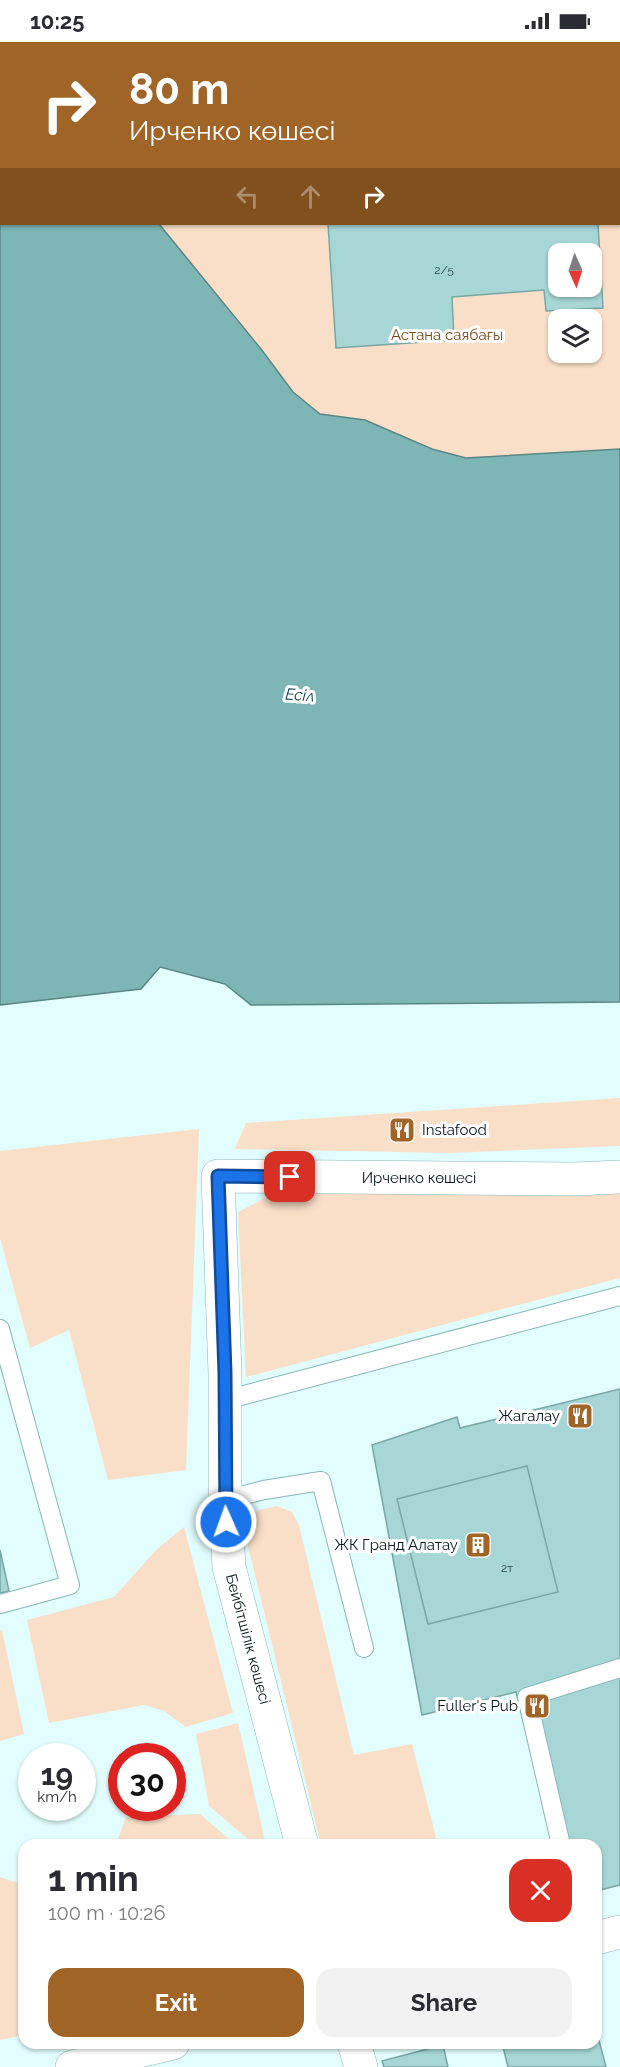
<!DOCTYPE html>
<html lang="en">
<head>
<meta charset="utf-8">
<style>
	body { margin:0; font-family:Raleway,sans-serif; background:#f2f2f3; color:#2b2b33; height:100vh; display:flex; flex-direction:column; font-size:22px; white-space:nowrap }
	* { box-sizing:border-box; margin:0 }
	p { font-size:20px; color:#7c7c81 }
	.icon { flex:none; width:33px; height:33px; fill:none; stroke:currentColor; stroke-width:2; stroke-linecap:round; stroke-linejoin:round }
	.map { position:relative; flex:1; overflow:hidden }
	.side { position:absolute; left:18px; top:1797px; width:584px; height:210px; display:flex; flex-direction:column; background:#fff; border-radius:18px; box-shadow:0 2px 4px #0004 }
	.side>* { flex:none }
	.top-card { position:absolute; left:0px; top:0px; width:621px; height:183px; box-shadow:0 2px 4px #0004; background:#a06426; color:#fff; overflow:hidden }
	.needle { width:39px; rotate:177deg }
	.buttons { position:absolute; left:548px; top:201px; display:grid; gap:12px }
	.buttons a { display:grid; place-items:center; width:54px; height:54px; border-radius:12px; background:#fff; box-shadow:0 2px 4px #0004; font-size:30px }
	.speed { position:absolute; left:18px; top:1701px; display:flex; gap:12px; font-size:30px; font-weight:700; text-align:center }
	.speed>* { display:grid; place-content:center; width:78px; height:78px; border-radius:50%; background:#fff; box-shadow:0 2px 4px #0004; line-height:1 }
	.speed small { font-size:15px; font-weight:400 }
	.speed .limit { border:9px solid #d22; background:#fff; color:#111 }
	.pin { position:absolute; display:grid; place-items:center; width:51px; height:51px; color:#fff; margin:-26px; border-radius:12px; box-shadow:0 3px 9px #0006 }
	.me { position:absolute; width:66px; margin:-33px; rotate:358deg; stroke-linejoin:round; filter:drop-shadow(0 0 4px #0008) }
	.turn { display:flex; align-items:center; gap:21px; height:126px; padding:0 30px; font-size:27px }
	.turn .icon { width:78px; height:78px; stroke-width:2.5 }
	.turn b { display:block; font-size:42px; line-height:51px }
	.lanes { display:flex; align-items:center; height:57px; padding:0 30px; background:#0003; justify-content:center; gap:30px; direction:ltr }
	.lanes .off { opacity:.35 }
	.round { display:grid; place-items:center; flex:none; width:63px; height:63px; border-radius:18px; background:#f2f2f3 }
	.summary { display:flex; align-items:center; justify-content:space-between; height:102px; padding:0 30px }
	h1 { font-size:36px; font-weight:700; line-height:45px }
	.cta { display:flex; gap:12px; margin-top:auto; padding:12px 30px }
	.cta a { flex:1; height:69px; border-radius:18px; background:#a06426; color:#fff; font-size:24px; font-weight:700; line-height:69px; text-align:center }
	.cta a+a { background:#f2f2f3; color:#2b2b33 }
	.status { display:flex; justify-content:space-between; align-items:center; height:42px; padding:0 30px; background:#fff; direction:ltr }
	.status svg { height:16px; fill:currentColor }
	.map>svg:first-child { display:block }
	.green { fill:#fadfc8; fill-rule:evenodd }
	.water { fill:#7eb6b5; stroke:#5a8686; stroke-width:1.5 }
	.building { fill:#a6d6d5; stroke:#78a7a6; stroke-width:1.5; fill-rule:evenodd }
	.lines { fill:none; stroke-linecap:round; stroke-linejoin:round }
	.lane-casing { stroke:#88b7b7; stroke-width:20 }
	.street-casing { stroke:#88b7b7; stroke-width:34 }
	.lane { stroke:#fff; stroke-width:18 }
	.street { stroke:#fff; stroke-width:33 }
	.route-casing { stroke:#114b97; stroke-width:15 }
	.route { stroke:#1a73e8; stroke-width:10 }
	.labels { text-anchor:middle; dominant-baseline:central; stroke-width:6; stroke-linejoin:round; paint-order:stroke }
	.number-label { font-size:12px; fill:#2d4746 }
	.park-label { font-size:15px; fill:#794a1a; stroke:#fff }
	.poi-label { font-size:15px; fill:#051717; stroke:#fff; text-anchor:end }
	.street-label { font-size:15px; fill:#051717; stroke:#fff }
	.water-label { font-size:16px; font-style:italic; fill:#0c4242; stroke:#fff }
</style>
</head>
<body>
<div class="status"><b>10:25</b><svg viewBox="0 0 49 12"><path d="M0 12V9h3v3zM5 12V6h3v6zM10 12V3h3v9zM15 12V0h3v12zM26 1h20v11H26zM47 4h2v5h-2z"/></svg></div>
<div class="map">
<svg width="620" height="2025" viewBox="0 0 620 2025">
	<rect width="100%" height="100%" fill="#e1fdfd"/>
	<!-- green -->
	<g class="green">
		<path d="M7,0h613v407l-154,9 -34,-9 -67,-29 -45,-6 -27,-22 -32,-43 -102,-125h461v-180zM558,212h33v32h-33zM558,278h33v32h-33z"/>
		<path d="M620,1056v48l-170,7 -215,-4 11,-26z"/>
		<path d="M199,1087l-13,341 -78,10 -39,-150 -39,18 -30,-110v-87z"/>
		<path d="M620,1146v90l-374,99 -8,-165 35,-18z"/>
		<path d="M277,1464l15,6 7,13 55,230 58,-11 26,101h-117l-75,-307v-19l13,-9z"/>
		<path d="M184,1485l49,186 -47,14 -22,-16 -20,-6 -95,18 -22,-103 87,-23 42,-47z"/>
		<path d="M0,1588h2l22,104 -24,7z"/>
		<path d="M238,1681l28,122h-11l-46,-39 -13,-72z"/>
		<path d="M200,1772l36,31h-120l10,-28z"/>
		<path d="M0,1835l24,8v150l-24,5z"/>
	</g>
	<!-- water -->
	<path class="water" d="M0,0l8,1 -6,1v180h157l102,125 32,43 27,22 45,6 67,29 34,9 154,-9v553l-369,3 -26,-21 -65,-17 -19,22 -141,16z"/>
	<!-- building -->
	<g class="building">
		<rect x="519" y="0" width="53" height="2"/>
		<path d="M328,182h270l5,84 -57,3 -2,-21 -92,7 2,43 -118,8zM558,212h33v32h-33z"/>
		<path d="M620,1347v496l-24,6v-46h-42l-38,-153 -94,23 -50,-270 85,-28 3,11z"/>
		<path d="M527,1424l31,126 -130,32 -31,-125z"/>
		<path d="M0,1508l9,41 -9,2z"/>
		<path d="M596,1987l10,38h-98l-6,-24h94z"/>
		<path d="M443,2003l5,22h-64l-2,-6z"/>
	</g>
	<g class="lines">
		<!-- lane casing -->
		<g class="lane-casing">
			<g id="lane">
				<path d="M123,0l1,2"/>
				<path d="M496,0v2"/>
				<path d="M0,1287l70,256 -70,19"/>
				<path d="M225,1358l395,-104"/>
				<path d="M225,1458l39,-10 57,-9 43,167"/>
				<path d="M561,1803l-34,-148 93,-29"/>
			</g>
		</g>
		<!-- street casing -->
		<g class="street-casing">
			<g id="street">
				<path d="M302,1803l-73,-278 -4,-67v-127l-7,-197 357,3 45,-2"/>
				<path d="M596,1896l24,-6"/>
				<path d="M354,2001l7,24"/>
				<path d="M72,2025l101,-24"/>
			</g>
		</g>
		<!-- lane -->
		<use href="#lane" class="lane"/>
		<!-- street -->
		<use href="#street" class="street"/>
	</g>
	<g class="lines">
		<!-- route casing -->
		<g class="route-casing">
			<path id="route" d="M226,1480l-1,-149 -7,-197 72,1"/>
		</g>
		<!-- route -->
		<use href="#route" class="route"/>
	</g>
	<!-- icons -->
	<defs>
		<g id="restaurant-square" transform="scale(1.35)"><rect x="-9" y="-9" width="18" height="18" rx="4" fill="#a06426" stroke="#fff"/><path d="M-5-6h1v4h1v-4h1v4h1v-4h1v5L-1.5 .5V6h-2V.5L-5-1ZM5-6V6H3V1.5H1.5Q1.5-4 5-6Z" fill="#fff"/></g>
		<g id="building-square" transform="scale(1.35)"><rect x="-9" y="-9" width="18" height="18" rx="4" fill="#a06426" stroke="#fff"/><path d="M-4-6H4V6H1V3H-1V6H-4ZM-2.5-4.3h1.7v1.8h-1.7ZM.8-4.3h1.7v1.8H.8ZM-2.5-1h1.7V.8h-1.7ZM.8-1h1.7V.8H.8Z" fill="#fff"/></g>
	</defs>
	<g fill-rule="evenodd">
		<use href="#restaurant-square" x="402" y="1088"/>
		<use href="#restaurant-square" x="580" y="1374"/>
		<use href="#building-square" x="478" y="1503"/>
		<use href="#restaurant-square" x="537" y="1664"/>
	</g>
	<g class="labels">
		<!-- number labels -->
		<g class="number-label">
			<text x="444" y="228">2/5</text>
			<text x="507" y="1526">2т</text>
		</g>
		<!-- park labels -->
		<g class="park-label">
			<text x="447" y="293">Астана саябағы</text>
		</g>
		<!-- poi labels -->
		<g class="poi-label">
			<text x="422" y="1088" text-anchor="start">Instafood</text>
			<text x="560" y="1374">Жагалау</text>
			<text x="458" y="1503">ЖК Гранд Алатау</text>
			<text x="518" y="1664">Fuller's Pub</text>
		</g>
		<!-- street labels -->
		<g class="street-label">
			<text x="419" y="1136">Ирченко көшесі</text>
			<text transform="translate(248 1597) rotate(75)">Бейбітшілік көшесі</text>
		</g>
		<!-- water labels -->
		<g class="water-label">
			<text transform="translate(300 653) rotate(4)">Есіл</text>
		</g>
	</g>
</svg>
<div class="buttons">
<a><svg class="needle" viewBox="-14 -14 28 28"><path d="M0-13l5 13h-10z" fill="#e53935"/><path d="M0 13l5-13h-10z" fill="#7c7c81"/></svg></a>
<a><svg class="icon" aria-label="layers" viewBox="0 0 24 24"><path d="M12 4l9 5-9 5-9-5zM3 14l9 5 9-5"/></svg></a>
</div>
<div class="speed"><div>19<small>km/h</small></div><div class="limit">30</div></div>
<div class="pin" style="left:290px;top:1135px;background:#d93025"><svg class="icon" aria-label="arrive" viewBox="0 0 24 24"><path d="M6 21V4h12l-3 4 3 4H6"/></svg></div>
<svg class="me" style="left:226px;top:1480px" viewBox="-20 -20 40 40"><circle r="17" fill="#1a73e8" stroke="#fff" stroke-width="3"/><path d="M0-11L8 9 0 5-8 9z" fill="#fff"/></svg>
<div class="top-card">
<div class="turn"><svg class="icon" aria-label="right" viewBox="0 0 24 24"><path d="M7 20v-9h11M14 6l5 5-5 5"/></svg><div><b>80 m</b>Ирченко көшесі</div></div>
<div class="lanes"><svg class="icon off" aria-label="left" viewBox="0 0 24 24"><path d="M17 20v-9H6M10 6l-5 5 5 5"/></svg><svg class="icon off" aria-label="ahead" viewBox="0 0 24 24"><path d="M12 20V5M6 11l6-6 6 6"/></svg><svg class="icon" aria-label="right" viewBox="0 0 24 24"><path d="M7 20v-9h11M14 6l5 5-5 5"/></svg></div>
</div>
<section class="side">
<div class="summary"><div><h1>1 min</h1><p>100 m · 10:26</p></div><a class="round" style="background:#d93025;color:#fff"><svg class="icon" aria-label="close" viewBox="0 0 24 24"><path d="M6 6l12 12M18 6L6 18"/></svg></a></div>
<div class="cta"><a>Exit</a><a>Share</a></div>
</section>
</div>
</body>
</html>
